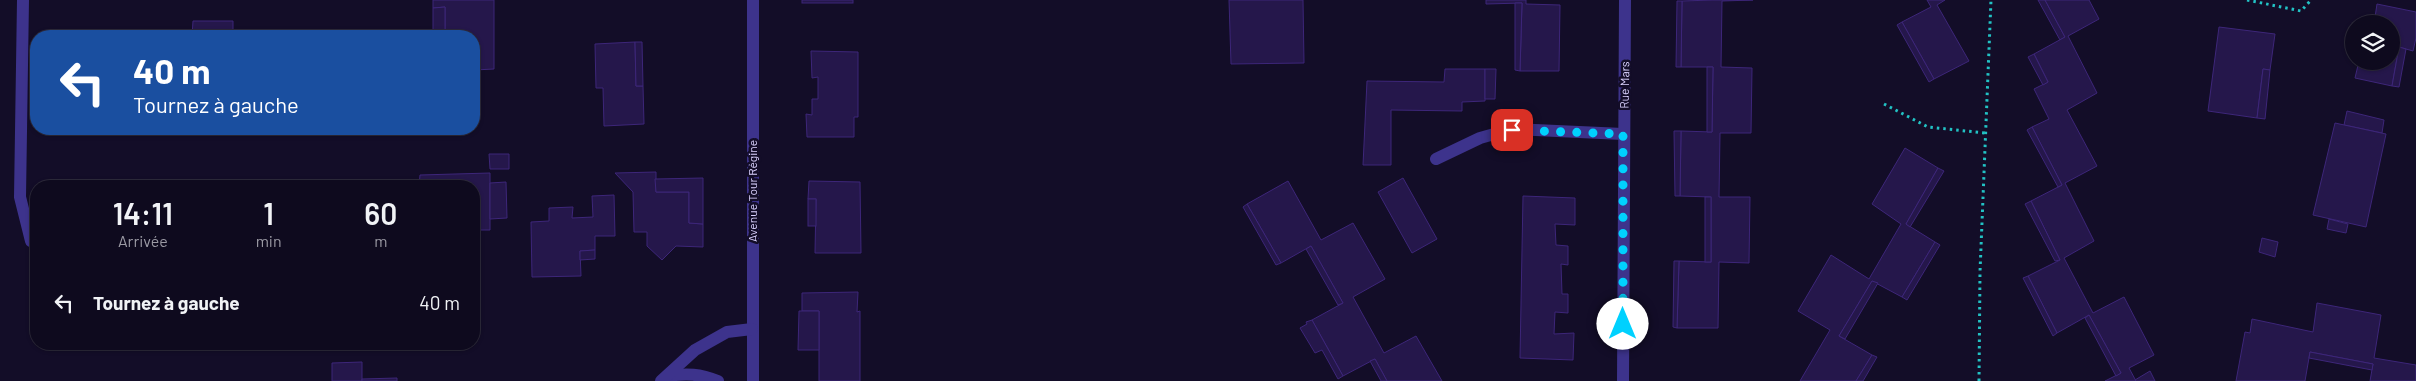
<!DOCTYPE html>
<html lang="fr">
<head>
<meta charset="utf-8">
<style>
	body { margin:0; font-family:Barlow,sans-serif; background:#171327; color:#f1f3f6; height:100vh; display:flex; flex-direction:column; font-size:19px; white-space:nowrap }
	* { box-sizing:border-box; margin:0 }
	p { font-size:16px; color:#9b9aa4 }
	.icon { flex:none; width:28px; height:28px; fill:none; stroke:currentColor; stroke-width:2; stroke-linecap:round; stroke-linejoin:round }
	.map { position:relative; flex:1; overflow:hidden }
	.panel { position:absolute; left:30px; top:180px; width:450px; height:170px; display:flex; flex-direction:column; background:#0e0a1e; border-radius:20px; box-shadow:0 1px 4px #0004,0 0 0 1px #2e2b3c }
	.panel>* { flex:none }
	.banner { position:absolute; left:30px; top:30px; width:450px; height:105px; border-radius:20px; box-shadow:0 1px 4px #0004,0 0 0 1px #2e2b3c; background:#1a4fa0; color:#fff; overflow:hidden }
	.fabs { position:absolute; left:2345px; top:15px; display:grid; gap:10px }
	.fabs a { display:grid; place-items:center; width:55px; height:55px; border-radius:50%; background:#0e0a1e; box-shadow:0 1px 4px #0004,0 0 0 1px #2e2b3c; font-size:25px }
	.pin { position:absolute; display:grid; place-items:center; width:42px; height:42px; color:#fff; margin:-21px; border-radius:10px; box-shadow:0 2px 8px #0006 }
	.me { position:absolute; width:55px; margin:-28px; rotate:0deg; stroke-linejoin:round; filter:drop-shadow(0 0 4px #0008) }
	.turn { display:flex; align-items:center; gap:18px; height:105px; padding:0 20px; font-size:22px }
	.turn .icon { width:65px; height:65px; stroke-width:2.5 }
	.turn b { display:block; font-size:35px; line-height:42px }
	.eta { display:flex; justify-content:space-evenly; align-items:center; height:85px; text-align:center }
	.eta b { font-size:30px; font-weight:600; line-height:35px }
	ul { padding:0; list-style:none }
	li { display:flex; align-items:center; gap:15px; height:75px; padding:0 20px }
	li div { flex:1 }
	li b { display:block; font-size:19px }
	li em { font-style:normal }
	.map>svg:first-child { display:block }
	.building { fill:#25174b; stroke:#3d2679 }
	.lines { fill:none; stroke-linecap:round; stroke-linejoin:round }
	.path { stroke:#22c2c4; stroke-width:3; stroke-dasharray:2.5 4; stroke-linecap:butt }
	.lane { stroke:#3d338c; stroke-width:12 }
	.street { stroke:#3d338c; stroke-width:12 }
	.route { stroke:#00d1fe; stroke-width:9; stroke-dasharray:0 16.2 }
	.labels { text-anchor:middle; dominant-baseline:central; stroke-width:5; stroke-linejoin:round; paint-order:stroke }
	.street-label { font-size:12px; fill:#dbd3ff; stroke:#130d28 }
</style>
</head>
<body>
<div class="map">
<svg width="2416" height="381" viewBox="0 0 2416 381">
	<rect width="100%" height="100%" fill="#130d28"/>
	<!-- building -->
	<g class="building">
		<path d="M433,0h61v69l-20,1v-34h-29v-29l-12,1z"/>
		<rect x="802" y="0" width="51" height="3"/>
		<path d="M1229,0h74l1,63 -73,1z"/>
		<path d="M1486,0h40v4l34,1 -1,66h-39l2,-68 -36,1z"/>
		<path d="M1713,0h40l-31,1 -1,66 31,1 -1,65h-31l-1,64h31l-1,66 -30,-1 -1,66h-41l2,-67 32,1v-65l-31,-1 1,-65 31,1 1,-65h-32l1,-66z"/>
		<path d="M1927,0h18l-8,5 32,56 -35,18 -32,-57 29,-15z"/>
		<path d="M2038,0h7l20,37 -5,3z"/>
		<path d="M2045,0h44l10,19 -31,17 29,57 -30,17 30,56 -32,17 29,58 -30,17 29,55 31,-16 30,58 -25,13 7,13h-31l16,-8 -32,-58 -32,18 -29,-57 32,-16 -29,-59 31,-16 -30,-58 17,-8 -15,-30 14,-7 -14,-28 31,-17z"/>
		<path d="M1677,1h5l-1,66h-5z"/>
		<path d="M1515,3h7l-2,68 -5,-1z"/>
		<path d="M2377,4l39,8v26l-3,13 -14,-4 -7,39 -37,-8 4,-17h32v-37h-17z"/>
		<path d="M445,7v29h-12v-28z"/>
		<path d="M193,21h40v15h-41z"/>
		<path d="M1902,22l32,57 -5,3 -32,-57z"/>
		<path d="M2219,27l56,7 -5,36 -7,-1 -6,49 -49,-7z"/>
		<path d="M635,42l1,44h7l1,38 -40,2 -1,-38h-7l-1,-44z"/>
		<path d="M635,42h7l1,44h-7z"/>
		<path d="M2399,47l7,2 -7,38 -7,-1z"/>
		<path d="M811,51l47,1v65h-4v20h-47l-1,-23 6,1v-16h6v-22l-6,1z"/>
		<path d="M2034,54l14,28 -5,3 -15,-28z"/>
		<path d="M1707,67h6l-1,65h-5z"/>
		<path d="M1445,69h40v32l-23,1v9l-71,-1v55h-28l4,-84 77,1z"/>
		<path d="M1485,69h11l-1,30h-10z"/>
		<path d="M2263,69l7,1 -5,49 -8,-1z"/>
		<path d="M2347,111l37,9 -2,13 -38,-8z"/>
		<path d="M2335,123l51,11 -20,93 -53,-12z"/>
		<path d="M2032,127l30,58 -4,2 -31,-57z"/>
		<path d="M1674,131h7l-1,65h-5z"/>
		<path d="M1905,148l33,20 -32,56 29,18 -33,55 -30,-16 -33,55 33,19 -16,26h-56l30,-51 -32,-19 33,-56 38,24 32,-55 -29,-20z"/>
		<path d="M489,154h20v15h-19z"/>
		<path d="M1938,168l6,3 -34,56 -4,-3z"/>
		<path d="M656,172v20h33v31l14,1v23l-27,-1 -14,14 -15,-14v-14h-13l-1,-40 -18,-19z"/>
		<path d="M490,173v57h-16v-44h-55l1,-11z"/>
		<path d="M703,178v46l-14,-1v-31h-33l-1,-13z"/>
		<path d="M1403,178l34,61 -25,14 -34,-61z"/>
		<path d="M809,181l51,1 1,71h-46l1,-54h-8z"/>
		<path d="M1288,181l33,59 32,-17 32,56 -32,18 31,56 32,-17 26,45h-55l-12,-22 -32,17 -31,-56 31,-17 -32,-57 -30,17 -34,-59z"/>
		<path d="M506,182l1,36 -17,1v-36z"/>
		<path d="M614,195l1,41h-20v14l-15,1 1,25 -49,1 -1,-55 18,-1v-13l24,-1 -1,11 21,-1 -1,-21z"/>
		<path d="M1523,196l52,2v27l-20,-1 1,21 12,1v19l-7,-1 1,30h6v19l-13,-1 -1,22 20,-1 -1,27 -53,-2z"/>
		<rect x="1705" y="197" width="6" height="65"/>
		<rect x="808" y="199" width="8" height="27"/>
		<path d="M2031,201l29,59 -5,1 -30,-57z"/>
		<path d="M1247,204l34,59 -5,2 -33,-58z"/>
		<path d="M2329,219l19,5 -2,9 -19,-4z"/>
		<path d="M2262,238l16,4 -3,15 -16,-5z"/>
		<path d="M1935,242l5,3 -33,55 -5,-3z"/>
		<path d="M1311,246l32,57 -5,2 -32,-56z"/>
		<path d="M595,250v9l-15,1v-9z"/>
		<path d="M1674,261h5l-2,67 -4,-1z"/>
		<path d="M2028,276l29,57 -4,3 -30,-58z"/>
		<path d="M1872,281l6,2 -33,56 -6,-3z"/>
		<path d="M858,292l-1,20 3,-1v70h-41v-70h-17v-18z"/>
		<path d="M2317,303l64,12 -7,43 42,7v16h-46l3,-17 -63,-12 -5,29h-69l9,-49 5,1 2,-14 61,13z"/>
		<path d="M799,311h20v39h-21z"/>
		<path d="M2089,315l32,58 -5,3 -31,-58z"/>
		<path d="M1312,320l31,56 -5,3 -16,-29 -7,3 -15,-25 7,-4 -1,-2z"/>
		<path d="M2310,352l63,12 -1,6 -63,-12z"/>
		<path d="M1872,355l5,2 -14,24h-7z"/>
		<path d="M1375,359l12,22h-6l-11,-20z"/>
		<path d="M362,362v19h-30v-18z"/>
		<path d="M2150,371l5,10h-19l-1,-1z"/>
		<path d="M397,378v3h-35v-2z"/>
	</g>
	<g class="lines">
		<!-- path -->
		<g class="path">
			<path d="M2247,0l54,11 10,-11"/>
			<path d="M1884,104l44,23 57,6"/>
			<path d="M1979,381l1,-109 11,-272"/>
		</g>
		<!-- lane -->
		<path class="lane" d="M1436,159l44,-21 32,-9 111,5"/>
		<!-- street -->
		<g class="street">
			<path d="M23,0l-3,197 11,44"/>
			<path d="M753,0v381"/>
			<path d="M668,376c19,-3 32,-2 50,5"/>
			<path d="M661,381l34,-31 32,-18 25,-3"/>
			<path d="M1623,381l2,-381"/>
		</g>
	</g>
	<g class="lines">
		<!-- route -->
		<path class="route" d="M1512,130l111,4v190"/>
	</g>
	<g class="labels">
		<!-- street labels -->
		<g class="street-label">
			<text transform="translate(1624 85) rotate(-89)">Rue Mars</text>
			<text transform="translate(752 191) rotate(-90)">Avenue Tour Régine</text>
		</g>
	</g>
</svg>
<div class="fabs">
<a><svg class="icon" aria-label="layers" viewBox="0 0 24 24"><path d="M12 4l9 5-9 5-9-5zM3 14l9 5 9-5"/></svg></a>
</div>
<div class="pin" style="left:1512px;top:130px;background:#d93025"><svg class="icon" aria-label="arrive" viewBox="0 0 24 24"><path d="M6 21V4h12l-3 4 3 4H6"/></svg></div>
<svg class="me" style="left:1623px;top:324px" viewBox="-20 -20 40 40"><circle r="19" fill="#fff"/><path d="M0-13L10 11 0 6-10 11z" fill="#00d1fe"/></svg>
<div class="banner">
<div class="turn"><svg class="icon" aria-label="left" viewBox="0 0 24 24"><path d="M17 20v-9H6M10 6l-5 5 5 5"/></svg><div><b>40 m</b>Tournez à gauche</div></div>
</div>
<section class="panel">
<div class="eta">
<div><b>14:11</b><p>Arrivée</p></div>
<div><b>1</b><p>min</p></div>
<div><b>60</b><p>m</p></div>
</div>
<ul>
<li><svg class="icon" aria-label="left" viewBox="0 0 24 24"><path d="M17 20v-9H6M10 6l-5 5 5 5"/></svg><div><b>Tournez à gauche</b></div><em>40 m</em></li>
</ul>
</section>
</div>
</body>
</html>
